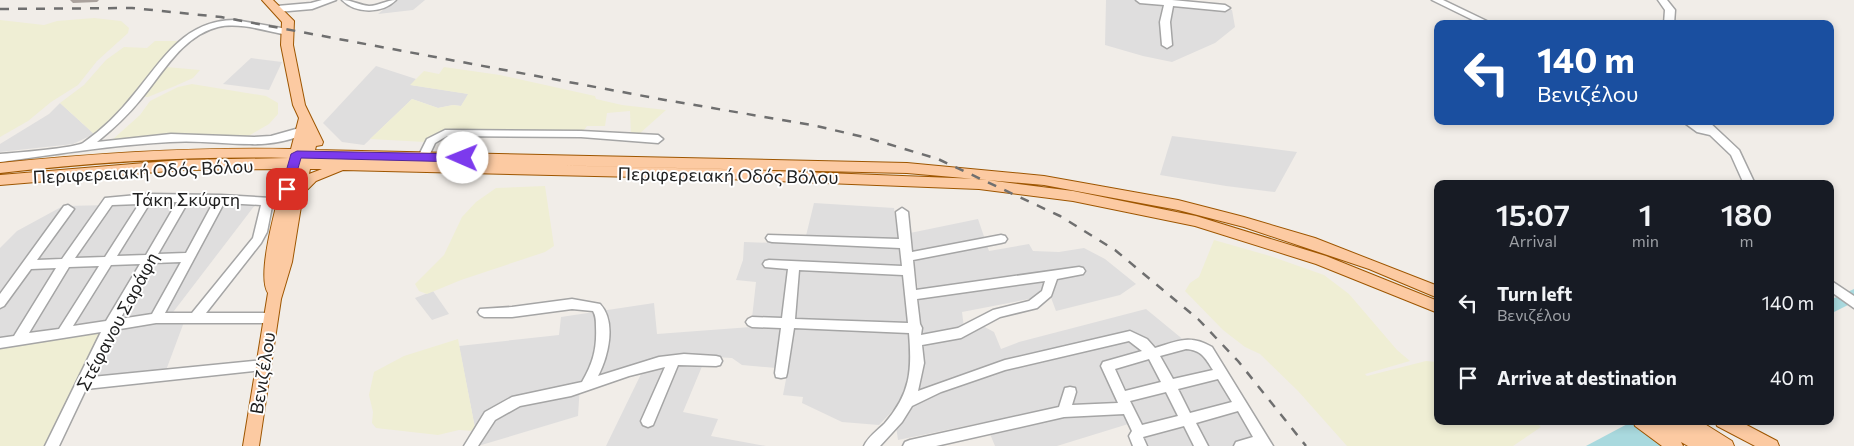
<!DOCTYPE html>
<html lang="en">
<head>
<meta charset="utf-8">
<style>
	body { margin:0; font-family:Commissioner,sans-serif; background:#242831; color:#f1f3f6; height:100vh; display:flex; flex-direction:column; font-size:19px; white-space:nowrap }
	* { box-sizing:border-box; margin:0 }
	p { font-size:16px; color:#9ea1a6 }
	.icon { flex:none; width:28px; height:28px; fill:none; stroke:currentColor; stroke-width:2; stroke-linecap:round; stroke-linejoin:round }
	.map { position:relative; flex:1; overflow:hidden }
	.sheet { position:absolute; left:1434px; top:180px; width:400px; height:245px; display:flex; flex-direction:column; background:#171b24; border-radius:10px; box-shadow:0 2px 8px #0003 }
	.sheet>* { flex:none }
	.top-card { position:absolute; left:1434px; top:20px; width:400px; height:105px; border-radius:10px; box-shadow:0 2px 8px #0003; background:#1a4fa0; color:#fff; overflow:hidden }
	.pin { position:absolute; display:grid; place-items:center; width:42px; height:42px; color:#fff; margin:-21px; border-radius:10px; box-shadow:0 2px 8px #0006 }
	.me { position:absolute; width:55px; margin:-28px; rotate:271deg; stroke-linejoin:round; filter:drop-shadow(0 0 4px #0008) }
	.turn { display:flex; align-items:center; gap:18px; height:105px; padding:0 20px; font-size:22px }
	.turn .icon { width:65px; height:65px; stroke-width:2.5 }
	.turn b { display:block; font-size:35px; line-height:42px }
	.eta { display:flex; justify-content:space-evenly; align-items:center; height:85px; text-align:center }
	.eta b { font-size:30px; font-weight:600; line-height:35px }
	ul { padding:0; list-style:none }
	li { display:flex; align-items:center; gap:15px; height:75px; padding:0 20px }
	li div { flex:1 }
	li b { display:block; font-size:19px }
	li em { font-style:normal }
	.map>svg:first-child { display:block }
	.residential { fill:#dfdede }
	.farmland { fill:#efeed4 }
	.water { fill:#a9d9de }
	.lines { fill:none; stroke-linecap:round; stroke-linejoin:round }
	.river { fill:#a9d9de; fill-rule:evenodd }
	.minor-casing { stroke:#a5a5a5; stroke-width:3 }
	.major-casing { stroke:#9e5600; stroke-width:2 }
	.minor { fill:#fff; fill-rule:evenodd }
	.major { fill:#fccaa2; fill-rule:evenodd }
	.rail { stroke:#6f6f6f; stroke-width:2.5; stroke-dasharray:9 9; stroke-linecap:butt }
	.wall { fill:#aaa29d }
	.route { fill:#7c3aed; stroke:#51269a }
	.labels { text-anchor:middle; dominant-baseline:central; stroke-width:4; stroke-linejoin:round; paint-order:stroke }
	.street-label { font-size:18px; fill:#212121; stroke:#fff }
</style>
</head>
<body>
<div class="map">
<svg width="1854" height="446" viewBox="0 0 1854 446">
	<rect width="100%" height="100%" fill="#f1ede8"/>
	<!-- residential -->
	<g class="residential">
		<path d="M395,0h30l-12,10 -35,4z"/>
		<path d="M1106,0h57v4l69,6 3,17 -20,16 -43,19 -29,-6 -38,-11z"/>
		<path d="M251,58l31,4 -13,28 -46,-6z"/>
		<path d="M376,66l40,13 -5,6 58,9 -8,12 -8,-1 -15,3 -26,-9 -48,46 -22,-3 -19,-19z"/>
		<path d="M60,103l34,31 -21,10 -73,8v-8l49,-30z"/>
		<path d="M1172,136l125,16 -22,40 -49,-6 -66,-11z"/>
		<path d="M211,203l44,2 -91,119 20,-2 -19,51 -74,9 29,-59 -120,18v-93l17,-17 46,-25z"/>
		<path d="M814,203l80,5 18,151 -4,30 -10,16 -19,20 -37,-3 -40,-19 1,-6 -20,-2 5,-26 -46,-4 -10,-7 -36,-2 -116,29 -2,31 -100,30 11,-19 -14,1 -16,-82 100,-11 2,-18 93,-14 3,31 94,-7 5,-45 -20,-2 7,-20 1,-18 60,2z"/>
		<path d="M978,219l11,32 40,-7 4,7 26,1 25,-4 21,11 31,25 -16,11 -64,16 -6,-16 -88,17 3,24 16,-11 13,7 7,17 18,-7 127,-33 45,37 14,6 58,94h-118l-3,-7 2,-5 -6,-13 -81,25h-62l-10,-24 -87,18 -2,-14 11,-14 12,-88 -1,-35 -8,-56z"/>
		<path d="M433,291l16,23 -17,6 -17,-22z"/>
		<path d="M677,364h26l-20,48 35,7 -7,17 55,10h-160l36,-74z"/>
	</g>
	<!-- farmland -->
	<g class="farmland">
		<path d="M94,18l27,3 8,7 -1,5 -31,28 -19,24 -27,17 -23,19 -28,16v-117l44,5 13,-4z"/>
		<path d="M155,41h26l-44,55 -35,33 -8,5 -34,-31 24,-18 22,-25 18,-13 23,1z"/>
		<path d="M166,67l34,3 -7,8 -18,8 -27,11h-6z"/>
		<path d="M444,67l56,8 95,21 1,3 26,6 44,5 -28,25h-7l-1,-24 -23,2 -2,13h-18l-3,4 -137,3 -13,2 -9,7 -55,-3 42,-40 26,9 15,-3 8,1 7,-12 -58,-9 14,-14 15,3z"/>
		<path d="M192,84l74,12 12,7v11l-9,10 -24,14 -133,2 28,-25 10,-14 28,-14z"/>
		<path d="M545,186l9,60 -9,6 -84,28 -34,14 -8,-3 -4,-7 29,-29 18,-38 14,-15 20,-14z"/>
		<path d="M1214,240l56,16 54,19 25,19 48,56 13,11 -45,13 2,2 59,-15 11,1 1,59h96l7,6 -28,19h-166l-49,-55 -38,-37 -15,-7 -22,-17 -38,-39 5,-8 9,-6z"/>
		<path d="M92,333h10l-56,113h-46v-99z"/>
		<path d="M458,339l17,89 -2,3 -14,-1 -21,5 -62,-7 -4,-5 1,-11 -4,-17 5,-23 30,-16z"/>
	</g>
	<!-- water -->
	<path class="water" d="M1633,421h74l-30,25h-91z"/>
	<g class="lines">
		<!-- river -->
		<path class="river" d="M1854,289v13l-24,12v-14z"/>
		<!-- minor casing -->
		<g class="minor-casing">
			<g id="minor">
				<path d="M322,0h14l-24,9 -35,3 -5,-3 5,-3 34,-3z"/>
				<path d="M342,0c10,0 17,5 27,6 10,0 17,-6 27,-6 -14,14 -40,14 -54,0z"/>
				<path d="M1136,0h36l53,5 5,3 -5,3 -52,-5 -3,16 2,23 -5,3 -5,-3 -2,-23 4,-17 -24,-2z"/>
				<path d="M1432,0h11l50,24h-12z"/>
				<path d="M1658,0h9l8,10 -1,14h-10l1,-14z"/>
				<path d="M235,20l52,9 5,3 -5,3c-21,-4 -47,-13 -69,-8 -36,9 -55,46 -77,72 -13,16 -28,30 -44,43l74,-8 83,3 17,-1 32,-9 4,1 1,2c-10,11 -43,15 -58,14 -26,0 -53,-4 -80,-2 -57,3 -113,12 -170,20v-8c14,-1 75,-6 83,-11 19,-13 38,-32 52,-50 29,-35 50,-73 100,-73z"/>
				<path d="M1682,121h13l4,3 -2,-3h11l31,29 16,34h-11l-13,-29 -21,-20 -13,-3z"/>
				<path d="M445,130l136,1 77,4 5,4 -5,4 -77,-6 -134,-1 -12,7 -8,17h-8l-1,-3 9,-18z"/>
				<path d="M148,194l73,1 50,3 2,3 -6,31 -6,11 -55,70h65l4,2 2,3 -2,3 -4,2h-115l-42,7 -22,47 172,-17 4,1 2,4 -2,4 -4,1 -178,19 -27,57h-14l56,-114 -101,16v-10l14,-2 42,-68 -25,1 -27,37 -4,2v-14l64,-88 4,-1 6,4 -37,51 25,-1 43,-61zM177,202l-31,53 -29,1 33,-53zM188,202l25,1 -27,50 -28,1zM224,203l37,2 -8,33 -61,75h-27zM139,204l-34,53 -30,1 37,-53zM181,262l-29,52 -32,5 33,-56zM140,264l-34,57 -33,5 38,-61zM99,266l-40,63 -30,4 40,-66z"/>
				<path d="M902,208l6,4 4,40 89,-17 4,1 2,3 -2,3 -4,1 -88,17 3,30 163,-23 4,1 2,3 -2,3 -26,5 -6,17 -14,12 -37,9 -39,21 -39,7 2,18 -6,28 87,-31 125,-29 17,8 8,9c23,-7 35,-14 57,-1l61,99h-39l2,-4 17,-5 -15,-26 -42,12 12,23h-14l-10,-20 -41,11 4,9h-14l-4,-10 3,-5 -8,-17 -60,3 -128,29h-33l2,-4 5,-2 149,-33 6,-19 5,-1 5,1 1,4 -4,13 46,-2 -17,-37 2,-4 39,-11 -13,-10 -124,29 -64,22 -29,14 -10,16 -22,24h-16c4,-9 14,-16 21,-23 26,-30 27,-53 24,-90l-115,-5 -7,45 -1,4 -5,1 -5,-1 -1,-4 6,-45 -29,-1 -4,-2 -2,-3 2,-3 4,-2 30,1 6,-49 -23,-2 -2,-3 2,-3 4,-1 133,6 -2,-18 -128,-6 -4,-1 -2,-3 2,-3 131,4 -3,-27zM799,270l104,5 5,48 -113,-4zM1045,281l-3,10 -13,10 -36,9 -35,18 -37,7 1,-7 -2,-4 -3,-25zM1186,349c15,1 19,8 27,21l-40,9 -13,-23zM1149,359l12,23 -36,9 -10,-22zM1218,379l14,23 -42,11 -12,-24zM1166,392l12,24 -36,9 -12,-24z"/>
				<path d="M1830,280l24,16v12l-24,-17z"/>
				<path d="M572,299l28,5c17,18 8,53 -2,72l61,-19 25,-3 32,2 4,1 2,4 -2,4 -4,1 -38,-1 -25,60 -5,2 -5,-2 -2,-4 24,-54 -36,9 -58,20 -51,10 -25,14 -17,26h-14l21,-34 27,-15 70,-15c11,-19 15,-33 14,-55 0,-6 0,-11 -3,-16l-21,-2 -60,8h-28l-4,-2 -2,-3 2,-3 32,-2z"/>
			</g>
		</g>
		<!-- major casing -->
		<g class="major-casing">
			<g id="major">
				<path d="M262,0h11l21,21 -1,24 12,60 18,37 -1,3 -6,1 -1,4 592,13 137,13 134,24 66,17 71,21 123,48v12l-69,-29 -125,-42 -66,-17 -134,-25 -137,-12 -595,-13 412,9 255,10 94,12 123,25 130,40 112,45v12l-122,-49 -121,-38 -122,-25 -94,-12 -255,-10 -381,-9 -27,11 -13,13 -11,68 -11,37 -22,147h-16l25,-153c-13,-19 12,-100 18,-124l-105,1 -181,15v-10l181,-15 108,-2c-97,-2 -193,4 -289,15v-10c97,-10 193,-16 291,-14l8,-31 -6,-13 -12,-60 1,-23zM310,169h12l-13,5z"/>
				<path d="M1633,421h42l4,2 -1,-2h22l32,20 2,5h-46l-7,-4 2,4h-21l-27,-20z"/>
				<path d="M1715,421h24l38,20 2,5h-24l-38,-20z"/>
			</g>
		</g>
		<!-- minor -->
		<use href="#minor" class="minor"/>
		<!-- major -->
		<use href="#major" class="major"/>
		<!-- rail -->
		<path class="rail" d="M0,9l132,-1 89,9 444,83 147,25 56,13 70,21 122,57 55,34 83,69 40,42 68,85"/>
	</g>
	<!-- wall -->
	<path class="wall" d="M70,0h29l-2,2 -24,1z"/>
	<!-- route -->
	<path class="route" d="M297,151l166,3 5,4 -5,4 -162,-4 -9,31 -5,4 -6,-4 10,-35z"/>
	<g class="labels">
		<!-- street labels -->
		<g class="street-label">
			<text transform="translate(143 171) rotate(-3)">Περιφερειακή Οδός Βόλου</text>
			<text transform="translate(728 175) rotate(1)">Περιφερειακή Οδός Βόλου</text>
			<text x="186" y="199">Τάκη Σκύφτη</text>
			<text transform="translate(117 321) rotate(-62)">Στέφανου Σαράφη</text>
			<text transform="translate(262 373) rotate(-81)">Βενιζέλου</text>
		</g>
	</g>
</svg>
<div class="pin" style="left:287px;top:189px;background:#d93025"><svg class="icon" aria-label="arrive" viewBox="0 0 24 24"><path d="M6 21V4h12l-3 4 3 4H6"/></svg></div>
<svg class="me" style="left:463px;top:158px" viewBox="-20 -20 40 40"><circle r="19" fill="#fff"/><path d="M0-13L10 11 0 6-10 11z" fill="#7c3aed"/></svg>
<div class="top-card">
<div class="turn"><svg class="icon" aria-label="left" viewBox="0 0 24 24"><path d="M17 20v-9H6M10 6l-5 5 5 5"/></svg><div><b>140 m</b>Βενιζέλου</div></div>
</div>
<section class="sheet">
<div class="eta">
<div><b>15:07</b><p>Arrival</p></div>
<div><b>1</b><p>min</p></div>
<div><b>180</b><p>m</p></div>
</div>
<ul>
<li><svg class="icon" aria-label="left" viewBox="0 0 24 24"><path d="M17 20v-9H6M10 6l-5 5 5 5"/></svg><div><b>Turn left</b><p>Βενιζέλου</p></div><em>140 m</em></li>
<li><svg class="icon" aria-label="arrive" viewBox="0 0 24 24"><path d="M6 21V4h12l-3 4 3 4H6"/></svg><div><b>Arrive at destination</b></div><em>40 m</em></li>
</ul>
</section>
</div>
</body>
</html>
